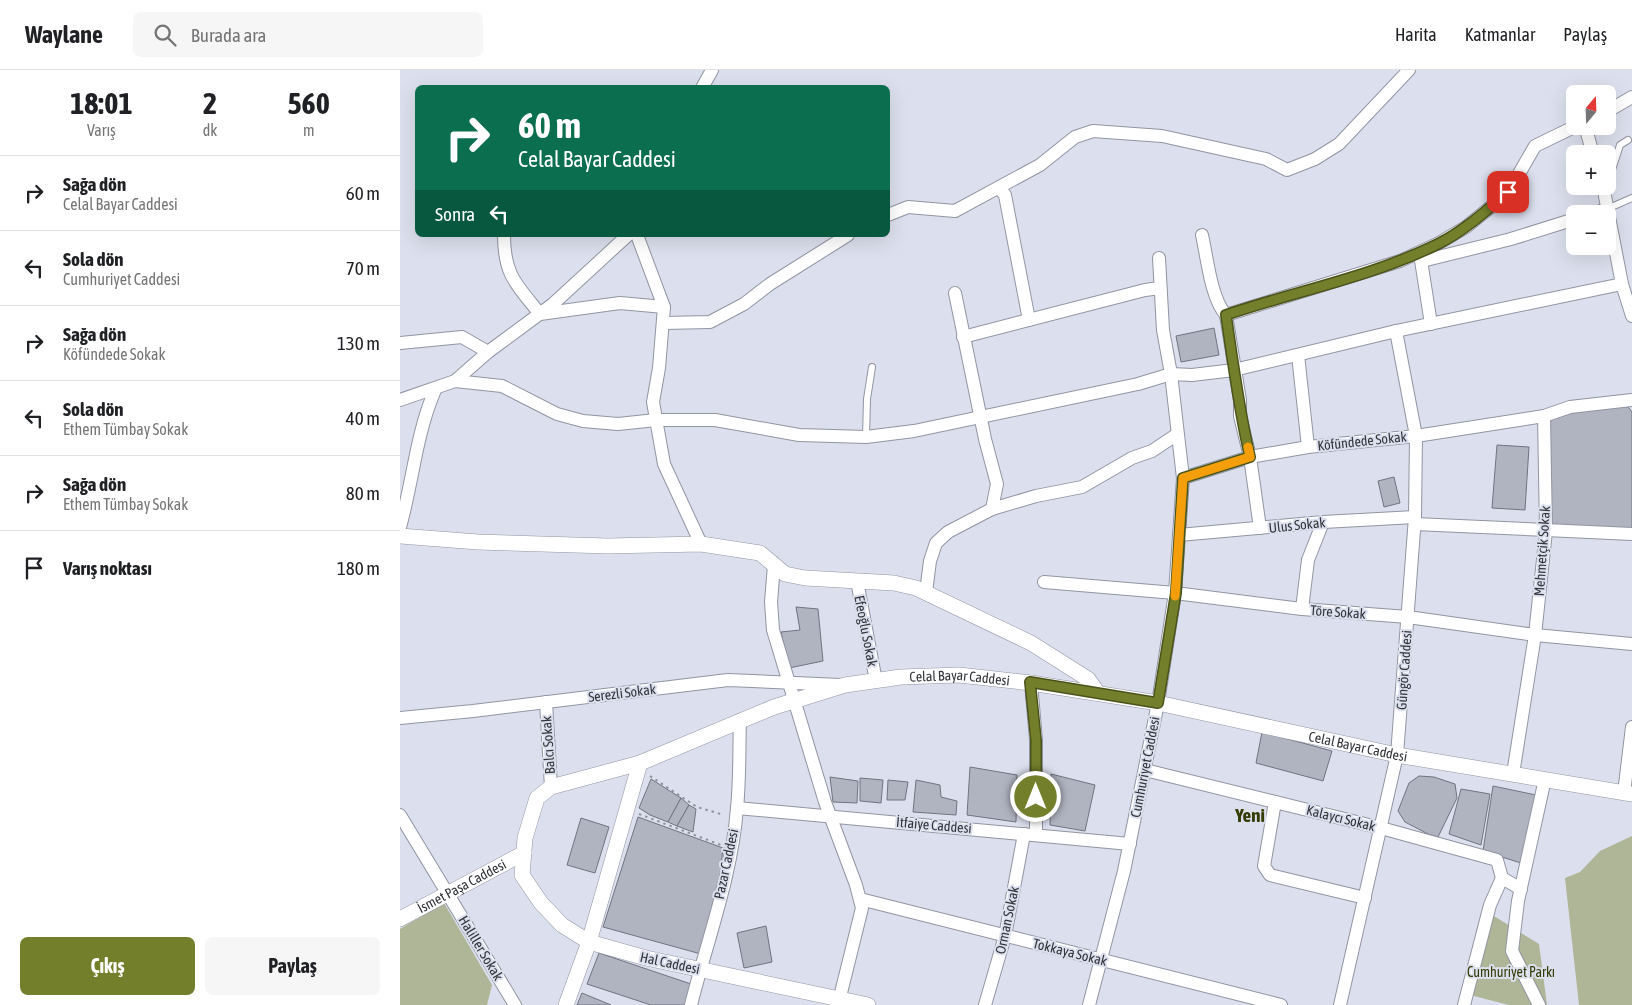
<!DOCTYPE html>
<html lang="tr">
<head>
<meta charset="utf-8">
<style>
	body { margin:0; font-family:"Asap Condensed",sans-serif; background:#f6f6f6; color:#202124; height:100vh; display:flex; flex-direction:column; font-size:19px; white-space:nowrap }
	* { box-sizing:border-box; margin:0 }
	p { font-size:16px; color:#757577 }
	.icon { flex:none; width:28px; height:28px; fill:none; stroke:currentColor; stroke-width:2; stroke-linecap:round; stroke-linejoin:round }
	.map { position:relative; flex:1; overflow:hidden }
	.drawer { display:flex; flex-direction:column; background:#fff; width:400px }
	.drawer>* { flex:none }
	.banner { position:absolute; left:15px; top:15px; width:475px; height:152px; border-radius:8px; box-shadow:0 5px 20px #0002; background:#0b6e4f; color:#fff; overflow:hidden }
	.needle { width:32px; rotate:19deg }
	.tools { position:absolute; left:1166px; top:15px; display:grid; gap:10px }
	.tools a { display:grid; place-items:center; width:50px; height:50px; border-radius:8px; background:#fff; box-shadow:0 5px 20px #0002; font-size:25px }
	.pin { position:absolute; display:grid; place-items:center; width:42px; height:42px; color:#fff; margin:-21px; border-radius:10px; box-shadow:0 2px 8px #0006 }
	.me { position:absolute; width:55px; margin:-28px; rotate:0deg; stroke-linejoin:round; filter:drop-shadow(0 0 4px #0008) }
	.turn { display:flex; align-items:center; gap:18px; height:105px; padding:0 20px; font-size:22px }
	.turn .icon { width:65px; height:65px; stroke-width:2.5 }
	.turn b { display:block; font-size:35px; line-height:42px }
	.then { display:flex; align-items:center; height:48px; padding:0 20px; background:#0003; gap:10px; font-size:19px }
	.eta { display:flex; justify-content:space-evenly; align-items:center; height:85px; text-align:center }
	.eta b { font-size:30px; font-weight:700; line-height:35px }
	.button { display:flex; gap:10px; margin-top:auto; padding:10px 20px }
	.button a { flex:1; height:58px; border-radius:8px; background:#747f2b; color:#fff; font-size:20px; font-weight:700; line-height:58px; text-align:center }
	.button a+a { background:#f6f6f6; color:#202124 }
	ul { padding:0; list-style:none }
	li { display:flex; align-items:center; gap:15px; height:75px; padding:0 20px; border-top:1px solid #e0e0e0 }
	li div { flex:1 }
	li b { display:block; font-size:19px }
	li em { font-style:normal }
	header { display:flex; align-items:center; gap:30px; box-sizing:border-box; height:70px; padding:0 25px; background:#fff; border-bottom:1px solid #e0e0e0 }
	header strong { font-size:24px }
	nav { display:flex; gap:28px; margin-inline-start:auto; font-size:18px }
	.search { width:350px; height:45px; background:#f6f6f6; display:flex; align-items:center; gap:12px; box-sizing:border-box; padding:0 18px; border-radius:8px; color:#757577; font-size:19px }
	main { display:flex; flex:1; min-height:0 }
	.map>svg:first-child { display:block }
	.green { fill:#afb597 }
	.building { fill:#b0b4c1; stroke:#707380 }
	.lines { fill:none; stroke-linecap:round; stroke-linejoin:round }
	.service-casing { stroke:#9195a2; stroke-width:8 }
	.minor-casing { stroke:#9195a2; stroke-width:14 }
	.tertiary-casing { stroke:#9195a2; stroke-width:16 }
	.path { stroke:#8f929c; stroke-width:2; stroke-dasharray:2.5 4; stroke-linecap:butt }
	.service { stroke:#fff; stroke-width:6 }
	.minor { stroke:#fff; stroke-width:12 }
	.tertiary { stroke:#fff; stroke-width:15 }
	.route-casing { stroke:#4b531c; stroke-width:12 }
	.route { stroke:#747f2b; stroke-width:9 }
	.slow { stroke:#f59e0b; stroke-width:9 }
	.labels { text-anchor:middle; dominant-baseline:central; stroke-width:4; stroke-linejoin:round; paint-order:stroke }
	.street-label { font-size:14px; fill:#323439; stroke:#dce0ee }
	.park-label { font-size:14px; fill:#343a03; stroke:#dce0ee }
	.district-label { font-size:19px; font-weight:bold; fill:#353c00; stroke:#dce0ee }
</style>
</head>
<body>
<header>
<strong>Waylane</strong>
<div class="search"><svg class="icon" aria-label="search" viewBox="0 0 24 24"><circle cx="10" cy="10" r="6"/><path d="M15 15l6 6"/></svg>Burada ara</div>
<nav><a>Harita</a><a>Katmanlar</a><a>Paylaş</a></nav>
</header>
<main>
<section class="drawer">
<div class="eta">
<div><b>18:01</b><p>Varış</p></div>
<div><b>2</b><p>dk</p></div>
<div><b>560</b><p>m</p></div>
</div>
<ul>
<li><svg class="icon" aria-label="right" viewBox="0 0 24 24"><path d="M7 20v-9h11M14 6l5 5-5 5"/></svg><div><b>Sağa dön</b><p>Celal Bayar Caddesi</p></div><em>60 m</em></li>
<li><svg class="icon" aria-label="left" viewBox="0 0 24 24"><path d="M17 20v-9H6M10 6l-5 5 5 5"/></svg><div><b>Sola dön</b><p>Cumhuriyet Caddesi</p></div><em>70 m</em></li>
<li><svg class="icon" aria-label="right" viewBox="0 0 24 24"><path d="M7 20v-9h11M14 6l5 5-5 5"/></svg><div><b>Sağa dön</b><p>Köfündede Sokak</p></div><em>130 m</em></li>
<li><svg class="icon" aria-label="left" viewBox="0 0 24 24"><path d="M17 20v-9H6M10 6l-5 5 5 5"/></svg><div><b>Sola dön</b><p>Ethem Tümbay Sokak</p></div><em>40 m</em></li>
<li><svg class="icon" aria-label="right" viewBox="0 0 24 24"><path d="M7 20v-9h11M14 6l5 5-5 5"/></svg><div><b>Sağa dön</b><p>Ethem Tümbay Sokak</p></div><em>80 m</em></li>
<li><svg class="icon" aria-label="arrive" viewBox="0 0 24 24"><path d="M6 21V4h12l-3 4 3 4H6"/></svg><div><b>Varış noktası</b></div><em>180 m</em></li>
</ul>
<div class="button"><a>Çıkış</a><a>Paylaş</a></div>
</section>
<div class="map">
<svg width="1232" height="935" viewBox="0 0 1232 935">
	<rect width="100%" height="100%" fill="#dce0ee"/>
	<!-- green -->
	<g class="green">
		<path d="M1232,766v169h-53l-14,-127 15,-6 20,-21z"/>
		<path d="M44,833l48,82 -5,20h-87v-76z"/>
		<path d="M1094,846l45,28 8,61h-38l-39,-10z"/>
	</g>
	<!-- building -->
	<g class="building">
		<path d="M814,258l5,27 -38,7 -5,-26z"/>
		<path d="M1225,333l7,9v120l-84,-4 -3,-112z"/>
		<path d="M1097,375l32,2 -4,63 -33,-2z"/>
		<path d="M994,407l6,26 -16,4 -6,-26z"/>
		<path d="M396,537l22,2 5,52 -34,7 -8,-36 19,-2z"/>
		<path d="M862,662l70,19 -9,30 -67,-18z"/>
		<path d="M570,697l47,8 -1,47 -49,-7z"/>
		<path d="M651,704l44,11 -10,46 -35,-6z"/>
		<path d="M1019,706l15,1 21,7 2,14 -19,39 -10,-3 -23,-12 -7,-11 11,-28z"/>
		<path d="M430,707l28,4 -1,22 -24,-1z"/>
		<path d="M460,708l23,2 -2,23 -21,-2z"/>
		<path d="M251,709l30,19 -13,24 -18,-7 -11,-7z"/>
		<path d="M488,710l20,2 -3,18h-18z"/>
		<path d="M516,710l24,5 1,12 16,4 -1,14 -43,-3z"/>
		<path d="M1093,716l43,9 -12,69 -41,-13z"/>
		<path d="M1061,719l29,5 -9,51 -32,-11z"/>
		<path d="M281,728l8,7 -12,21 -9,-4z"/>
		<path d="M289,735l7,4 -3,23 -16,-6z"/>
		<path d="M238,747l85,31 -3,28 -19,78 -98,-27z"/>
		<path d="M181,748l28,9 -14,46 -28,-8z"/>
		<path d="M366,856l6,36 -28,6 -7,-35z"/>
		<path d="M199,883l95,32 -5,20h-38l-64,-21z"/>
		<path d="M182,923l29,12h-34z"/>
	</g>
	<g class="lines">
		<!-- service casing -->
		<g class="service-casing">
			<g id="service">
				<path d="M1208,112l12,-37 8,-5"/>
				<path d="M1207,139l25,-11"/>
				<path d="M466,367l1,-38 5,-32"/>
			</g>
		</g>
		<!-- minor casing -->
		<g class="minor-casing">
			<g id="minor">
				<path d="M302,18l10,-18"/>
				<path d="M1208,41l24,-14"/>
				<path d="M1185,56l8,28"/>
				<path d="M1203,116l19,98 10,32"/>
				<path d="M599,118l6,7 24,125"/>
				<path d="M1192,144l15,-5"/>
				<path d="M488,145l20,-8 47,4 85,-46 35,-28 18,-6 69,5 104,23 21,11 28,-11 24,-15 70,-74"/>
				<path d="M104,165c0,40 12,49 36,79l80,-11 44,4"/>
				<path d="M237,165l27,72 -5,61 -6,34 11,62 37,80"/>
				<path d="M802,165c5,22 9,64 24,80"/>
				<path d="M1020,184l11,70"/>
				<path d="M1022,191l89,-22 64,-20"/>
				<path d="M555,223l30,146 12,45 -5,25"/>
				<path d="M264,253l46,-1 34,-18 26,-20 78,-49"/>
				<path d="M563,267l182,-47 15,-2"/>
				<path d="M0,273l62,-6 26,15"/>
				<path d="M898,285l10,92"/>
				<path d="M55,311l47,5 55,28 26,7 35,3 38,-4h59l84,15 67,2 48,-6 224,-47 33,-10 21,1 42,-5 162,-39 226,-47"/>
				<path d="M0,330l55,-19 33,-29 65,-48 75,-69"/>
				<path d="M783,408l67,-21 58,-10 108,-11 128,-20"/>
				<path d="M1015,454l217,10"/>
				<path d="M0,457c13,-46 16,-93 35,-137"/>
				<path d="M860,458l-10,-71 -10,-41v-16l-14,-85 174,-54 39,-18 27,-16 42,-34 27,-47 41,-20"/>
				<path d="M779,465l144,-13 92,-5"/>
				<path d="M374,495l-3,37 2,28 52,172 31,83 6,23 -24,97"/>
				<path d="M457,511l19,100"/>
				<path d="M644,512l131,11 127,16 106,8 127,18 97,9"/>
				<path d="M526,522l4,-31 6,-18 12,-11 44,-23 44,-13 46,-9 50,-29 20,-7 24,-16"/>
				<path d="M902,539l6,-49 15,-38"/>
				<path d="M631,613l5,57v95"/>
				<path d="M146,632l5,85"/>
				<path d="M0,648l73,-7 255,-31 112,5"/>
				<path d="M745,700l236,58 116,32 5,18 19,11"/>
				<path d="M1113,704l22,-139 11,-104 -2,-115 26,-9 62,-7"/>
				<path d="M1224,723l8,-66"/>
				<path d="M875,732l-11,64 6,9 95,23"/>
				<path d="M337,738l393,36"/>
				<path d="M0,745l115,190"/>
				<path d="M460,829l421,106"/>
				<path d="M291,935c16,-64 41,-130 46,-197 3,-29 2,-59 3,-88"/>
				<path d="M585,935l20,-69 19,-102"/>
				<path d="M689,935l35,-134 34,-168 17,-110 8,-115 -12,-104 -8,-44 -4,-72"/>
				<path d="M940,935l57,-250 18,-238 1,-81 -20,-105"/>
				<path d="M1064,935l26,-100 12,-27"/>
				<path d="M1139,935l-27,-54 6,-50 27,-122"/>
			</g>
		</g>
		<!-- tertiary casing -->
		<g class="tertiary-casing">
			<g id="tertiary">
				<path d="M0,466l78,6 130,4 93,-2 59,9 25,21 20,4 89,5 22,5 115,55 57,36 10,14"/>
				<path id="s1" d="M0,849l124,-66"/>
				<path d="M166,935l23,-63 51,-179"/>
				<path id="s2" d="M468,935l-222,-47 -57,-16 -27,-17 -21,-22 -19,-28 3,-37 12,-40 14,-11 89,-24 134,-56 71,-22 56,-8 58,-2 72,8 127,20 239,52 235,39"/>
			</g>
		</g>
		<!-- path -->
		<g class="path">
			<path d="M250,706l47,31 27,8"/>
			<path d="M239,744l82,31"/>
		</g>
		<!-- service -->
		<use href="#service" class="service"/>
		<!-- minor -->
		<use href="#minor" class="minor"/>
		<!-- tertiary -->
		<use href="#tertiary" class="tertiary"/>
	</g>
	<g class="lines">
		<!-- route casing -->
		<g class="route-casing">
			<path id="route" d="M636,727v-57l-6,-58 128,21 18,-110 7,-115 67,-21c-11,-47 -17,-94 -24,-142 70,-24 145,-38 212,-71 26,-13 48,-33 70,-52"/>
		</g>
		<!-- route -->
		<use href="#route" class="route"/>
		<!-- slow -->
		<path class="slow" d="M775,526l8,-118 67,-21 -2,-10"/>
	</g>
	<g class="labels">
		<!-- street labels -->
		<g class="street-label">
			<text transform="translate(962 371) rotate(-6)">Köfündede Sokak</text>
			<text transform="translate(897 455) rotate(-6)">Ulus Sokak</text>
			<text transform="translate(1142 481) rotate(-86)">Mehmetçik Sokak</text>
			<text transform="translate(938 542) rotate(4)">Töre Sokak</text>
			<text transform="translate(466 561) rotate(79)">Efeoğlu Sokak</text>
			<text transform="translate(1004 600) rotate(-86)">Güngör Caddesi</text>
			<text stroke="none"><textPath href="#s2" startOffset="906">Celal Bayar Caddesi</textPath></text>
			<text transform="translate(222 623) rotate(-7)">Serezli Sokak</text>
			<text transform="translate(148 675) rotate(-94)">Balcı Sokak</text>
			<text stroke="none"><textPath href="#s2" startOffset="1311">Celal Bayar Caddesi</textPath></text>
			<text transform="translate(745 697) rotate(-79)">Cumhuriyet Caddesi</text>
			<text transform="translate(941 748) rotate(14)">Kalaycı Sokak</text>
			<text transform="translate(534 755) rotate(5)">İtfaiye Caddesi</text>
			<text transform="translate(326 794) rotate(-78)">Pazar Caddesi</text>
			<text stroke="none"><textPath href="#s1" startOffset="70">İsmet Paşa Caddesi</textPath></text>
			<text transform="translate(607 850) rotate(-78)">Orman Sokak</text>
			<text transform="translate(81 878) rotate(59)">Haliller Sokak</text>
			<text transform="translate(670 882) rotate(14)">Tokkaya Sokak</text>
			<text transform="translate(270 893) rotate(12)">Hal Caddesi</text>
		</g>
		<!-- park labels -->
		<g class="park-label">
			<text x="1111" y="902">Cumhuriyet Parkı</text>
		</g>
		<!-- district labels -->
		<g class="district-label">
			<text x="850" y="745">Yeni</text>
		</g>
	</g>
</svg>
<div class="tools">
<a><svg class="needle" viewBox="-14 -14 28 28"><path d="M0-13l5 13h-10z" fill="#e53935"/><path d="M0 13l5-13h-10z" fill="#757577"/></svg></a>
<a>+</a>
<a>−</a>
</div>
<div class="pin" style="left:1108px;top:122px;background:#d93025"><svg class="icon" aria-label="arrive" viewBox="0 0 24 24"><path d="M6 21V4h12l-3 4 3 4H6"/></svg></div>
<svg class="me" style="left:636px;top:727px" viewBox="-20 -20 40 40"><circle r="17" fill="#747f2b" stroke="#fff" stroke-width="3"/><path d="M0-11L8 9 0 5-8 9z" fill="#fff"/></svg>
<div class="banner">
<div class="turn"><svg class="icon" aria-label="right" viewBox="0 0 24 24"><path d="M7 20v-9h11M14 6l5 5-5 5"/></svg><div><b>60 m</b>Celal Bayar Caddesi</div></div>
<div class="then">Sonra<svg class="icon" aria-label="left" viewBox="0 0 24 24"><path d="M17 20v-9H6M10 6l-5 5 5 5"/></svg></div>
</div>
</div>
</main>
</body>
</html>
